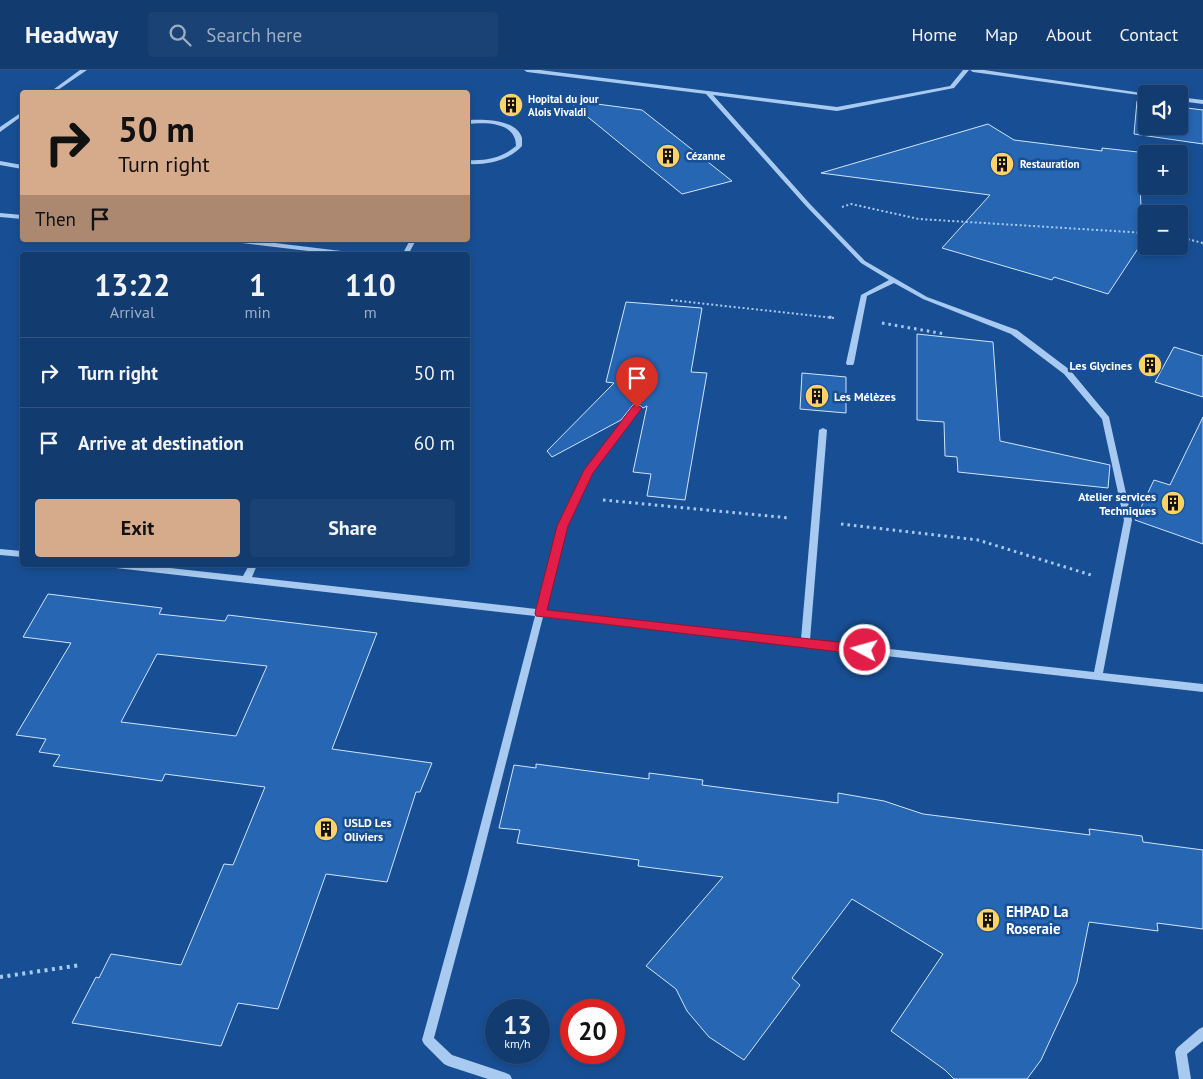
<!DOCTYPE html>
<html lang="en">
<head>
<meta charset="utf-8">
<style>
	body { margin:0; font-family:"PT Sans",sans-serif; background:#1b4274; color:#f1f3f6; height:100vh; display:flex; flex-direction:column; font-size:19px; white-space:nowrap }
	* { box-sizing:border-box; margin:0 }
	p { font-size:16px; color:#9cadc3 }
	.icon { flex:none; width:28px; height:28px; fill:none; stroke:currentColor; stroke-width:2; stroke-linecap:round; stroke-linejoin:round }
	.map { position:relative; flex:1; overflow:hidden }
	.details { position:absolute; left:20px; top:182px; width:450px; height:315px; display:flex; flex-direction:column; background:#123b6f; border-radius:5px; box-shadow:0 2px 8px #0003,0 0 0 1px #315582 }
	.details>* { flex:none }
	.top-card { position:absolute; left:20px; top:20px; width:450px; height:152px; border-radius:5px; box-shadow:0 2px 8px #0003,0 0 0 1px #315582; background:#d6ab8b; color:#111; overflow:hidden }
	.controls { position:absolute; left:1138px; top:15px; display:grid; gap:10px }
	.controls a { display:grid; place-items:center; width:50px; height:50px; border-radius:5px; background:#123b6f; box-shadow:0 2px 8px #0003,0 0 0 1px #315582; font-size:25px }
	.speed { position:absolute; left:485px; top:929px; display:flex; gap:10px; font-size:25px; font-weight:700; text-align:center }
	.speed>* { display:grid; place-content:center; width:65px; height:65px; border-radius:50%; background:#123b6f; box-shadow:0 2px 8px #0003,0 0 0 1px #315582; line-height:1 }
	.speed small { font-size:12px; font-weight:400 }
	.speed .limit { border:8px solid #d22; background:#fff; color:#111 }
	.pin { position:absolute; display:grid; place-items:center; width:42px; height:42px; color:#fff; margin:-51px -21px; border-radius:50% 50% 50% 0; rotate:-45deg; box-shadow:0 0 5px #0007 }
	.pin .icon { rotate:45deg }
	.me { position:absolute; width:55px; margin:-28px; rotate:276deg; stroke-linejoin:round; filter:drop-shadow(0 0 4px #0008) }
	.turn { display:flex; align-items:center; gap:18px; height:105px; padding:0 15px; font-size:22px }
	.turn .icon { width:65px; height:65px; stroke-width:2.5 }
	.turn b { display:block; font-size:35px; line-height:42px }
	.then { display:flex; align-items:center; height:48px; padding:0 15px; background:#0003; gap:10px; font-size:19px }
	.eta { display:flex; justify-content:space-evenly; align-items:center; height:85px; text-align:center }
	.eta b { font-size:30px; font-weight:700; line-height:35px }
	.cta { display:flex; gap:10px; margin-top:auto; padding:10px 15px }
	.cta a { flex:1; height:58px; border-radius:5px; background:#d6ab8b; color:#111; font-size:20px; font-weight:700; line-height:58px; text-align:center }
	.cta a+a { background:#1b4274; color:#f1f3f6 }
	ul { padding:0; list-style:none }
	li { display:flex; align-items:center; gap:15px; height:70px; padding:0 15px; border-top:1px solid #315582 }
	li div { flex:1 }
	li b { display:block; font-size:19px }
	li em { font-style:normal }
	header { display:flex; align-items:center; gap:30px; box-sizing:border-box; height:70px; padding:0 25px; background:#123b6f; border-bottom:1px solid #315582 }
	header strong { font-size:24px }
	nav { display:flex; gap:28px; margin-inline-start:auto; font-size:18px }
	.search { width:350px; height:45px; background:#1b4274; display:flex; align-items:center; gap:12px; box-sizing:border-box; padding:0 18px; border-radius:5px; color:#9cadc3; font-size:19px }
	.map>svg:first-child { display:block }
	.building { fill:#2666b3; stroke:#cfe4fc; fill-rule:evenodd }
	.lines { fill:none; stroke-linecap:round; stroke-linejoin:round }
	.path-far2 { stroke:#a8caf0; stroke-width:2; stroke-dasharray:2 2.5; stroke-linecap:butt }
	.path-far1 { stroke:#a8caf0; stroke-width:3; stroke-dasharray:2.5 4; stroke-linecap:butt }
	.path { stroke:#a8caf0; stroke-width:4; stroke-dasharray:3 4.5; stroke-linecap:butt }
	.minor { fill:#a8caf0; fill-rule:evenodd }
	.route { fill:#e11d48; stroke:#92132f }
	.labels { text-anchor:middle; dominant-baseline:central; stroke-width:5; stroke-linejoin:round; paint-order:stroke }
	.far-poi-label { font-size:11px; font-weight:bold; fill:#fff; stroke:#184f94; text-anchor:start }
	.poi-label { font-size:12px; font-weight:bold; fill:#fff; stroke:#184f94; text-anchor:end }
	.near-poi-label { font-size:15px; font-weight:bold; fill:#fff; stroke:#184f94; text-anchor:start }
</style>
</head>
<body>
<header>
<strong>Headway</strong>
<div class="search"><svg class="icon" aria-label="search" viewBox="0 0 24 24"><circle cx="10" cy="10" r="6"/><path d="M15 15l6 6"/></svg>Search here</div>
<nav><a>Home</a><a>Map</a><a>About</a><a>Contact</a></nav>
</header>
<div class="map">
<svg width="1203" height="1009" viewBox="0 0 1203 1009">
	<rect width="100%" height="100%" fill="#184f94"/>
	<!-- building -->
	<g class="building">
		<path d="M567,30l75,10 90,71 -50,13z"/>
		<path d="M1137,31l9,2v23h33v-19l24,3v34l-69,-10z"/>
		<path d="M988,54l26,16 88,11v-3l36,4 5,89 -35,53 -54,-17 -2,3 -110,-32 48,-53 -169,-22z"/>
		<path d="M626,232l76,6 -11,64 16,1 -22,127 -38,-4 4,-22 -18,-2 14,-66 -4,2 -5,-4 -5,1 -12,15 -69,37 -5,-6 67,-68 -8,-1z"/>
		<path d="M917,264l76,8 7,99 110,24 -2,23 -150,-16 -1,-15 -12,-1 -1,-34 -27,-2z"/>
		<path d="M1174,277l29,9v41l-48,-15z"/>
		<path d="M802,303l44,4v36l-46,-4z"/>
		<path d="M1203,347v127l-68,-24 19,-40 16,5z"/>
		<path d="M48,524l114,14 -3,6 66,7 3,-6 149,18 -45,116 100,14 -12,29h-4l-29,90 -61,-8 -48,135 -40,-6 -17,43 -149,-23 24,-46 3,1 12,-24 70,11 43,-101 9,1 32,-78 -100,-13 -3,7 -109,-15 7,-11 -21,-3 7,-13 -30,-4 55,-92 -48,-6zM157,584l110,12 -31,70 -115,-14z"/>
		<path d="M536,694l113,15v-6l54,7 -1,5 136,18v-10l46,8 39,13 167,21 -1,-6 53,7 1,6 60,8v79l-46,-6 1,8 -69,-9 -12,60 -36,78 -14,19h-73l-9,-9 -54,-39 52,-77 -91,-55 -60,79 8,7 -56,75 -35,-23 -22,-26 -11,-22 -30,-23 77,-89 -85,-11 1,-6 -122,-17 3,-13 -21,-2 15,-63 22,3z"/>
	</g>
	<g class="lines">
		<!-- path-far2 -->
		<g class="path-far2">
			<path d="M842,137l9,-3 68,15 227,14"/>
			<path d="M1179,167l24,6"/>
			<path d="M671,230l163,18"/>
		</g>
		<!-- path-far1 -->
		<g class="path-far1">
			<path d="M829,247l5,1"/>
			<path d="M882,253l63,11"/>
			<path d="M603,430l187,18"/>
			<path d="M841,454l137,16 113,35"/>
		</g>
		<!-- path -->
		<path class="path" d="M0,907l81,-12"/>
		<!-- minor -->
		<g class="minor">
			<path d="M80,0h7l-32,22h-5z"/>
			<path d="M524,0h16l297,37 113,-21 13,-16h6l-15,18 -117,23 -124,-16 97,109 55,57 62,36 90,33 53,40 39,47 23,103 -29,153 100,11v8l-660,-75 -67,264 -42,157 18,17 54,18 4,2 2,4h-24l-40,-13 -4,-2 -20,-20 -2,-4 44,-159 69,-265 -419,-48 -4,-3h31l100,11 6,-11h8l-5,12 284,32 22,-83 27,-56 49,-64h3l4,2 -49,65 -26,53 -21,84 256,29 18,-209 4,-2 4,2 -17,210 284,32 30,-152 -22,-101 -38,-45 -53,-40 -88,-35 -29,-16 -27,13 -13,67 -1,2h-6l-1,-2 15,-68 28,-15 -28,-17 -55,-57 -100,-112 -179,-22z"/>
			<path d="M970,0h14l165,24h-3v2l-173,-24z"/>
			<path d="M1179,27l24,3v4l-24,-3z"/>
			<path d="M22,42v4l-22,16v-5z"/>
			<path d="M468,50c15,-1 49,-1 54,18 0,3 0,5 0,8 -14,15 -35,19 -54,18v-4c18,1 34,-2 48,-14 0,-24 -30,-24 -48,-22z"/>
			<path d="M0,91l22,4v4l-22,-4z"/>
			<path d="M0,143l22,2v4l-22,-2z"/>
			<path d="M231,170h19l108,13 3,2h-19l-108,-13z"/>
			<path d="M410,170h6l-8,15h-6z"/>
			<path d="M0,479l22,2v6l-22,-2z"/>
			<path d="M1203,957v14l-16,13 4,25h-12l-4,-27 2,-4 22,-19z"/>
		</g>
	</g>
	<!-- route -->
	<path class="route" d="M637,335l5,3 -49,65 -25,53 -21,84 318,35 5,2 1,3 -1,3 -5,2 -329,-39 -1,-3 22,-87 27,-56 49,-64z"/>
	<!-- icons -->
	<defs>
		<g id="building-disc" transform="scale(1.25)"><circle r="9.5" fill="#ffd268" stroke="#184f94"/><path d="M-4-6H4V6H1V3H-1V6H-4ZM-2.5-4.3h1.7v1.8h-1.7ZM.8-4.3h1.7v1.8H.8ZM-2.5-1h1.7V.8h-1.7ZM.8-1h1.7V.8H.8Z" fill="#111"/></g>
	</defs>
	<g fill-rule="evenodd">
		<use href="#building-disc" x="511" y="35"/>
		<use href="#building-disc" x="668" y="86"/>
		<use href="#building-disc" x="1002" y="94"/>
		<use href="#building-disc" x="1150" y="295"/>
		<use href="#building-disc" x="817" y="326"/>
		<use href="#building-disc" x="1173" y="433"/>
		<use href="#building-disc" x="326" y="759"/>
		<use href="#building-disc" x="988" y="850"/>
	</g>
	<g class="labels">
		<!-- far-poi labels -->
		<g class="far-poi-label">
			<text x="528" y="29">Hopital du jour<tspan x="528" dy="13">Alois Vivaldi</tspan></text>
			<text x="686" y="86">Cézanne</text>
			<text x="1020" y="94">Restauration</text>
		</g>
		<!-- poi labels -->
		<g class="poi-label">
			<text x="1132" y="295">Les Glycines</text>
			<text x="834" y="326" text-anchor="start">Les Mélèzes</text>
			<text x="1156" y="426">Atelier services<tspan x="1156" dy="14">Techniques</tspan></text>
			<text x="344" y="752" text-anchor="start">USLD Les<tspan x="344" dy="14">Oliviers</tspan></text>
		</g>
		<!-- near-poi labels -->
		<g class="near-poi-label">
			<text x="1006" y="841">EHPAD La<tspan x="1006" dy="17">Roseraie</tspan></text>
		</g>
	</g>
</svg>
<div class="controls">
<a><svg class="icon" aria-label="sound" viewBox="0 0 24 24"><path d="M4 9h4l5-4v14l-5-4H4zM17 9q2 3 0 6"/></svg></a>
<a>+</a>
<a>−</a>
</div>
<div class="speed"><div>13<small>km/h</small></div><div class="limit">20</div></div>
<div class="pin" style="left:637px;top:338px;background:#d93025"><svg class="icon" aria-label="arrive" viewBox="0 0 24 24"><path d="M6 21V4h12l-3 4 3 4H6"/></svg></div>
<svg class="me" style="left:865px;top:580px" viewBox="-20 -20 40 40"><circle r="17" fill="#e11d48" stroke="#fff" stroke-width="3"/><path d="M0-11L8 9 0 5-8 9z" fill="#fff"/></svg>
<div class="top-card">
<div class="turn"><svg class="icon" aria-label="right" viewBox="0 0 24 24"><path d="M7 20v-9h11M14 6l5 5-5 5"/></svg><div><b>50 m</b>Turn right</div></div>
<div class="then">Then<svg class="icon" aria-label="arrive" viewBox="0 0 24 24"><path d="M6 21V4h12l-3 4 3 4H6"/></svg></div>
</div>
<section class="details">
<div class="eta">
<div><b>13:22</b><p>Arrival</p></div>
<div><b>1</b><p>min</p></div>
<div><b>110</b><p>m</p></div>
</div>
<ul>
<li><svg class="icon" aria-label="right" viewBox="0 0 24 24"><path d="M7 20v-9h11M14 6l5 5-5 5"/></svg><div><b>Turn right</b></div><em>50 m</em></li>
<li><svg class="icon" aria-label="arrive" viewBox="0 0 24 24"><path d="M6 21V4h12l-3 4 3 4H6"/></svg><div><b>Arrive at destination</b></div><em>60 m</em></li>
</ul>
<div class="cta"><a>Exit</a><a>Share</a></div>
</section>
</div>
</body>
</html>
